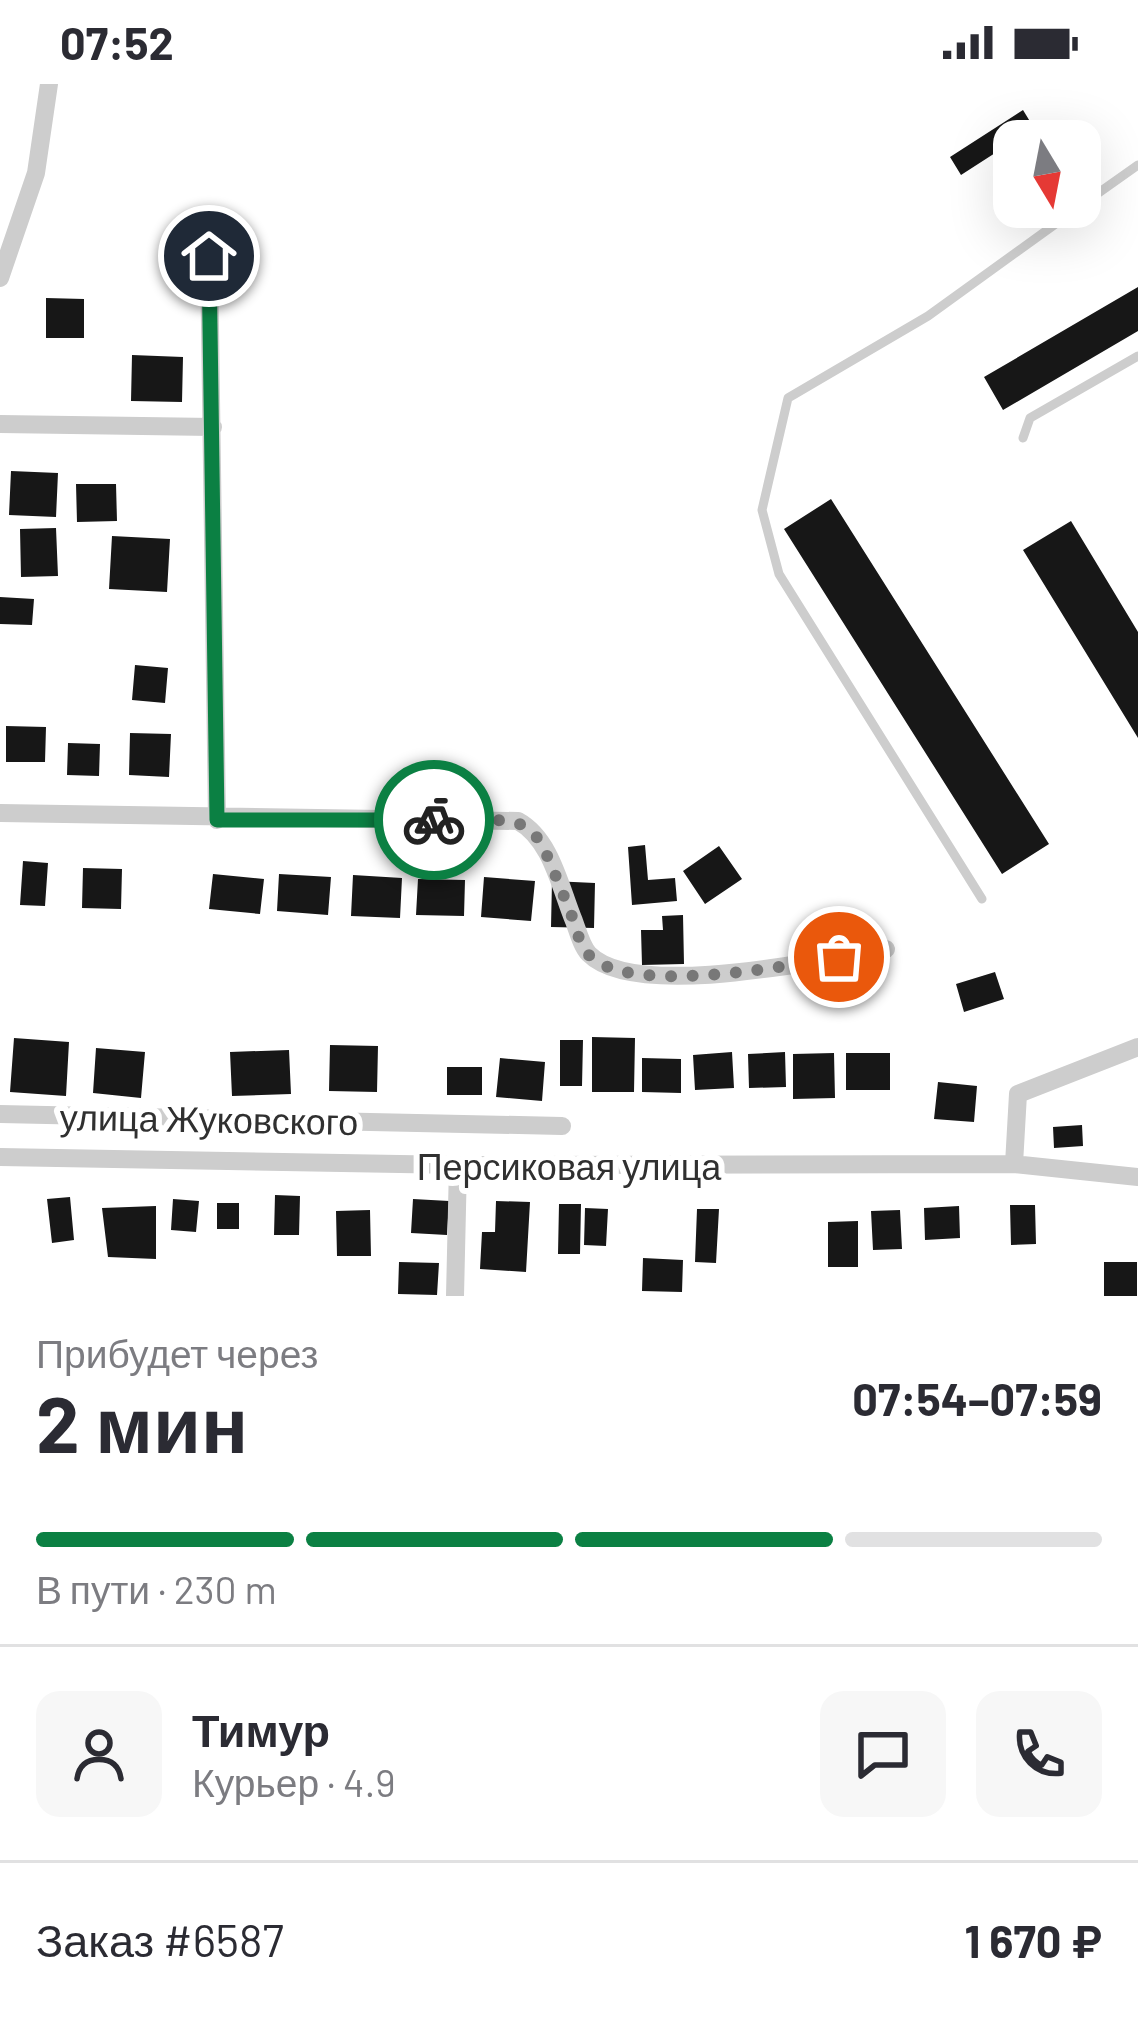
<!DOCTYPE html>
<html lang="ru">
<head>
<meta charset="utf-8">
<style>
	body { margin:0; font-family:Barlow,sans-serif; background:#f7f7f7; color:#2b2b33; height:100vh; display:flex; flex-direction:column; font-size:45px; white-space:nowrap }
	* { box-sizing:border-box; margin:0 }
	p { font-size:39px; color:#7c7c81 }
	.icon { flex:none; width:66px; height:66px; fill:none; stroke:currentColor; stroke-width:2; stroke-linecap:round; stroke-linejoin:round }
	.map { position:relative; height:1212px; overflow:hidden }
	.drawer { display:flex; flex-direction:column; background:#fff; flex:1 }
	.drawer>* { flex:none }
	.needle { width:78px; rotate:170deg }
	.controls { position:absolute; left:993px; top:36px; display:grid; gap:24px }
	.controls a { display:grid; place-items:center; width:108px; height:108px; border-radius:24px; background:#fff; box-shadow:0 12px 48px #0002; font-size:60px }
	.pin { position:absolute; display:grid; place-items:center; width:102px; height:102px; color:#fff; margin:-51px; border:6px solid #fff; border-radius:50%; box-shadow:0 3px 12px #0007 }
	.courier { position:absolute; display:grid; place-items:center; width:120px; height:120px; margin:-60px; border:9px solid #0b8043; border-radius:50%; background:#fff; color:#222; box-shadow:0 3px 15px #0007 }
	.summary em { font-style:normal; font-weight:700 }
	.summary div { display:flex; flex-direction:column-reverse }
	.summary { display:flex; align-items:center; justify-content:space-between; height:204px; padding:0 36px }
	h1 { font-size:78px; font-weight:700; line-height:90px }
	.bar { display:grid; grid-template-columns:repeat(4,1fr); gap:18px 12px; align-content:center; height:144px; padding:0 36px }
	.bar i { height:15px; border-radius:9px; background:#e1e1e2 }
	.bar .current { background:#0b8043 }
	.bar p { grid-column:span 4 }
	.line { display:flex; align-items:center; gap:30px; padding:0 36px; border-top:3px solid #e1e1e2 }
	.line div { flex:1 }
	.round { display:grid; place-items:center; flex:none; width:126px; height:126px; border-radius:24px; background:#f7f7f7 }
	.status { display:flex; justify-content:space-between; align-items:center; height:84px; padding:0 60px; background:#fff; direction:ltr }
	.status svg { height:33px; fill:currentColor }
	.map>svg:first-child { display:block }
	.building { fill:#171717 }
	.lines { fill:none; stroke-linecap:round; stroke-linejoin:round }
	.lane { stroke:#cdcdcd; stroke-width:9 }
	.street { stroke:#cdcdcd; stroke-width:18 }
	.done { stroke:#787878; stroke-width:12; stroke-dasharray:0 21.6 }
	.route { stroke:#0b8043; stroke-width:15 }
	.labels { text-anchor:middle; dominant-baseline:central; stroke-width:12; stroke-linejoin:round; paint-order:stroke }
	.street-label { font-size:36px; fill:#303030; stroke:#fff }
</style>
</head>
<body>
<div class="status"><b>07:52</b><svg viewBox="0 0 49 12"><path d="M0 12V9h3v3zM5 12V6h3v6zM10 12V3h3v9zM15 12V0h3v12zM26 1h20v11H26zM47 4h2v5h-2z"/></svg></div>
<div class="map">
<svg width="1138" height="1212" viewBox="0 0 1138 1212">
	<rect width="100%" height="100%" fill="#fff"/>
	<!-- building -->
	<path class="building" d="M 1023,26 L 1034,44 L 961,91 L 950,73 Z
		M 1138,203 L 1138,247 L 1003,326 L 984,293 Z
		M 46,214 L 84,215 L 84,254 L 46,254 Z
		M 132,271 L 183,273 L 182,318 L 131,317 Z
		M 11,387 L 58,389 L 56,433 L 9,431 Z
		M 76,400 L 116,400 L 117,437 L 77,438 Z
		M 831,415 L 1049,760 L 1002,790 L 784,445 Z
		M 1071,437 L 1138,548 L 1138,654 L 1023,466 Z
		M 56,444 L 58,492 L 21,493 L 20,445 Z
		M 112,452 L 170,455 L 167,508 L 109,505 Z
		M 0,513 L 34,515 L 32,541 L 0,540 Z
		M 135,581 L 168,584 L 165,619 L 132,616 Z
		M 6,642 L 46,643 L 45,678 L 6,678 Z
		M 130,649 L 171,650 L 169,693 L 129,691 Z
		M 68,659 L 100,660 L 99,692 L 67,691 Z
		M 645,761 L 648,796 L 675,794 L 677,817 L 632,821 L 628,763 Z
		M 719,762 L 742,795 L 705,820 L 683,787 Z
		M 23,777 L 48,779 L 45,822 L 20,821 Z
		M 83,784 L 122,785 L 121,825 L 82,824 Z
		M 213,790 L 264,795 L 260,830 L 209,825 Z
		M 279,790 L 331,793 L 328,831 L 277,827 Z
		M 353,791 L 402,794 L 400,834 L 351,832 Z
		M 484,793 L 535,797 L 531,837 L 481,833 Z
		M 418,795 L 465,796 L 464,832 L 416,831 Z
		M 552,797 L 595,799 L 594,844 L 551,843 Z
		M 683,831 L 684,880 L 642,881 L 641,846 L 663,846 L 662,832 Z
		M 995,888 L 1004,915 L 964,928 L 956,900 Z
		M 592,953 L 635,954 L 634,1008 L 592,1008 Z
		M 14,954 L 69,958 L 66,1012 L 10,1008 Z
		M 560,956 L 583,956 L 582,1002 L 560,1002 Z
		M 330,961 L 378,962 L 377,1008 L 329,1007 Z
		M 96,964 L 145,968 L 141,1014 L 93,1009 Z
		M 289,966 L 291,1010 L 232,1012 L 230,968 Z
		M 732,968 L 734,1004 L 695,1006 L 693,971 Z
		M 785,968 L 786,1003 L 749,1004 L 748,970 Z
		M 834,969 L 835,1014 L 793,1015 L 793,970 Z
		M 846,969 L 890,969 L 890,1006 L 846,1006 Z
		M 500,974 L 545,978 L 542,1017 L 496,1013 Z
		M 642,974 L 681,975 L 681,1009 L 642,1008 Z
		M 447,983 L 482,983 L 482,1011 L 447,1011 Z
		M 938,998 L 977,1002 L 974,1038 L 934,1035 Z
		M 1082,1041 L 1083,1062 L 1054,1064 L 1053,1043 Z
		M 275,1111 L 300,1112 L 299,1151 L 274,1151 Z
		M 70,1113 L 74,1156 L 52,1159 L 47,1115 Z
		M 173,1115 L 199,1117 L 196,1148 L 171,1146 Z
		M 413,1115 L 449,1117 L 447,1151 L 411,1149 Z
		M 496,1117 L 530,1118 L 526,1188 L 480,1185 L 482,1148 L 495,1148 Z
		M 217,1119 L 239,1119 L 239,1145 L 217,1145 Z
		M 559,1120 L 581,1120 L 580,1170 L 558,1170 Z
		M 1010,1121 L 1035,1121 L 1036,1160 L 1011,1161 Z
		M 156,1122 L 156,1175 L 108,1173 L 102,1124 Z
		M 959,1122 L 960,1154 L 925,1156 L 924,1124 Z
		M 585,1124 L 608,1125 L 606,1162 L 584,1161 Z
		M 697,1125 L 719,1125 L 716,1179 L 695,1178 Z
		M 370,1126 L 371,1172 L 337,1172 L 336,1127 Z
		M 900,1126 L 902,1165 L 873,1166 L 871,1127 Z
		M 858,1137 L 858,1183 L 828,1183 L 828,1138 Z
		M 643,1174 L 683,1176 L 682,1208 L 642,1207 Z
		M 399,1178 L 439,1179 L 437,1211 L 398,1210 Z
		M 1104,1178 L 1137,1178 L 1137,1212 L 1104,1212 Z"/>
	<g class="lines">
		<!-- lane -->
		<path class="lane" d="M 1080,122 L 1138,81
			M 1023,354 L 1030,334 L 1138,272
			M 982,815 L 779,490 L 762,426 L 788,314 L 928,232 L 1079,123"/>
		<!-- street -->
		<path class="street" d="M 209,172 L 217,736
			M 0,194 L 36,89 L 49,0
			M 0,340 L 213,343
			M 0,729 L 518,737 C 551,755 560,803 574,837 C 578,848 582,863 589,870 C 635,917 825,875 886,865
			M 0,1030 L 562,1042
			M 0,1073 L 458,1081 L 1014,1080 L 1138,1093
			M 1014,1080 L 1018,1010 L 1138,963
			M 455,1212 L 458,1081"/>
	</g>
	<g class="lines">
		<!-- done -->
		<path class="done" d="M 434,736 C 544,736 528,727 570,827 C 575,840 579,860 588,870 C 626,913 787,882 839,873"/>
		<!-- route -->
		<path class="route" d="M 209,172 L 217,736 L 434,736"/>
	</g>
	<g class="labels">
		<!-- street labels -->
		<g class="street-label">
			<text transform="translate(209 1034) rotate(1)">улица Жуковского</text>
			<text x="569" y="1081">Персиковая улица</text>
		</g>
	</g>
</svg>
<div class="controls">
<a><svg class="needle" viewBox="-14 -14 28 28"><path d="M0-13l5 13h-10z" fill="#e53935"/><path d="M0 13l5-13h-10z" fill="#7c7c81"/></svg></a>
</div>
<div class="pin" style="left:839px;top:873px;background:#ea580c"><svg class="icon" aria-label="bag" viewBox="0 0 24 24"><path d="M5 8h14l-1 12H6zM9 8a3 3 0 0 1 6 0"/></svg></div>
<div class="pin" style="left:209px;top:172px;background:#1f2937"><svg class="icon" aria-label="home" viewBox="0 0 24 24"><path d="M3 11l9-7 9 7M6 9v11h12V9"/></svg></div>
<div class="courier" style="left:434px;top:736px"><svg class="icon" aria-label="bike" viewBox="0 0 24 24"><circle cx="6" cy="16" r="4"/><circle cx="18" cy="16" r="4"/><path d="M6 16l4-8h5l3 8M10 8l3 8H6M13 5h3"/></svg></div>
</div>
<section class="drawer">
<div class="summary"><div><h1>2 мин</h1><p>Прибудет через</p></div><em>07:54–07:59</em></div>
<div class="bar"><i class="current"></i><i class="current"></i><i class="current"></i><i></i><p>В пути · 230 m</p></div>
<div class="line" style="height:216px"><a class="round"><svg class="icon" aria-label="person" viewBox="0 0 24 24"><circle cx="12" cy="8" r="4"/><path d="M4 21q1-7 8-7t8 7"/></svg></a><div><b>Тимур</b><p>Курьер · 4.9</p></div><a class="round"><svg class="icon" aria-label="chat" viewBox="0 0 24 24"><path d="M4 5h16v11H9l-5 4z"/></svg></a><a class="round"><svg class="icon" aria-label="phone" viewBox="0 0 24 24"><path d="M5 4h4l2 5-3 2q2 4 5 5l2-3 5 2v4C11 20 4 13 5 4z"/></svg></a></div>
<div class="line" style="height:156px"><div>Заказ #6587</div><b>1 670 ₽</b></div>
</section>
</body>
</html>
